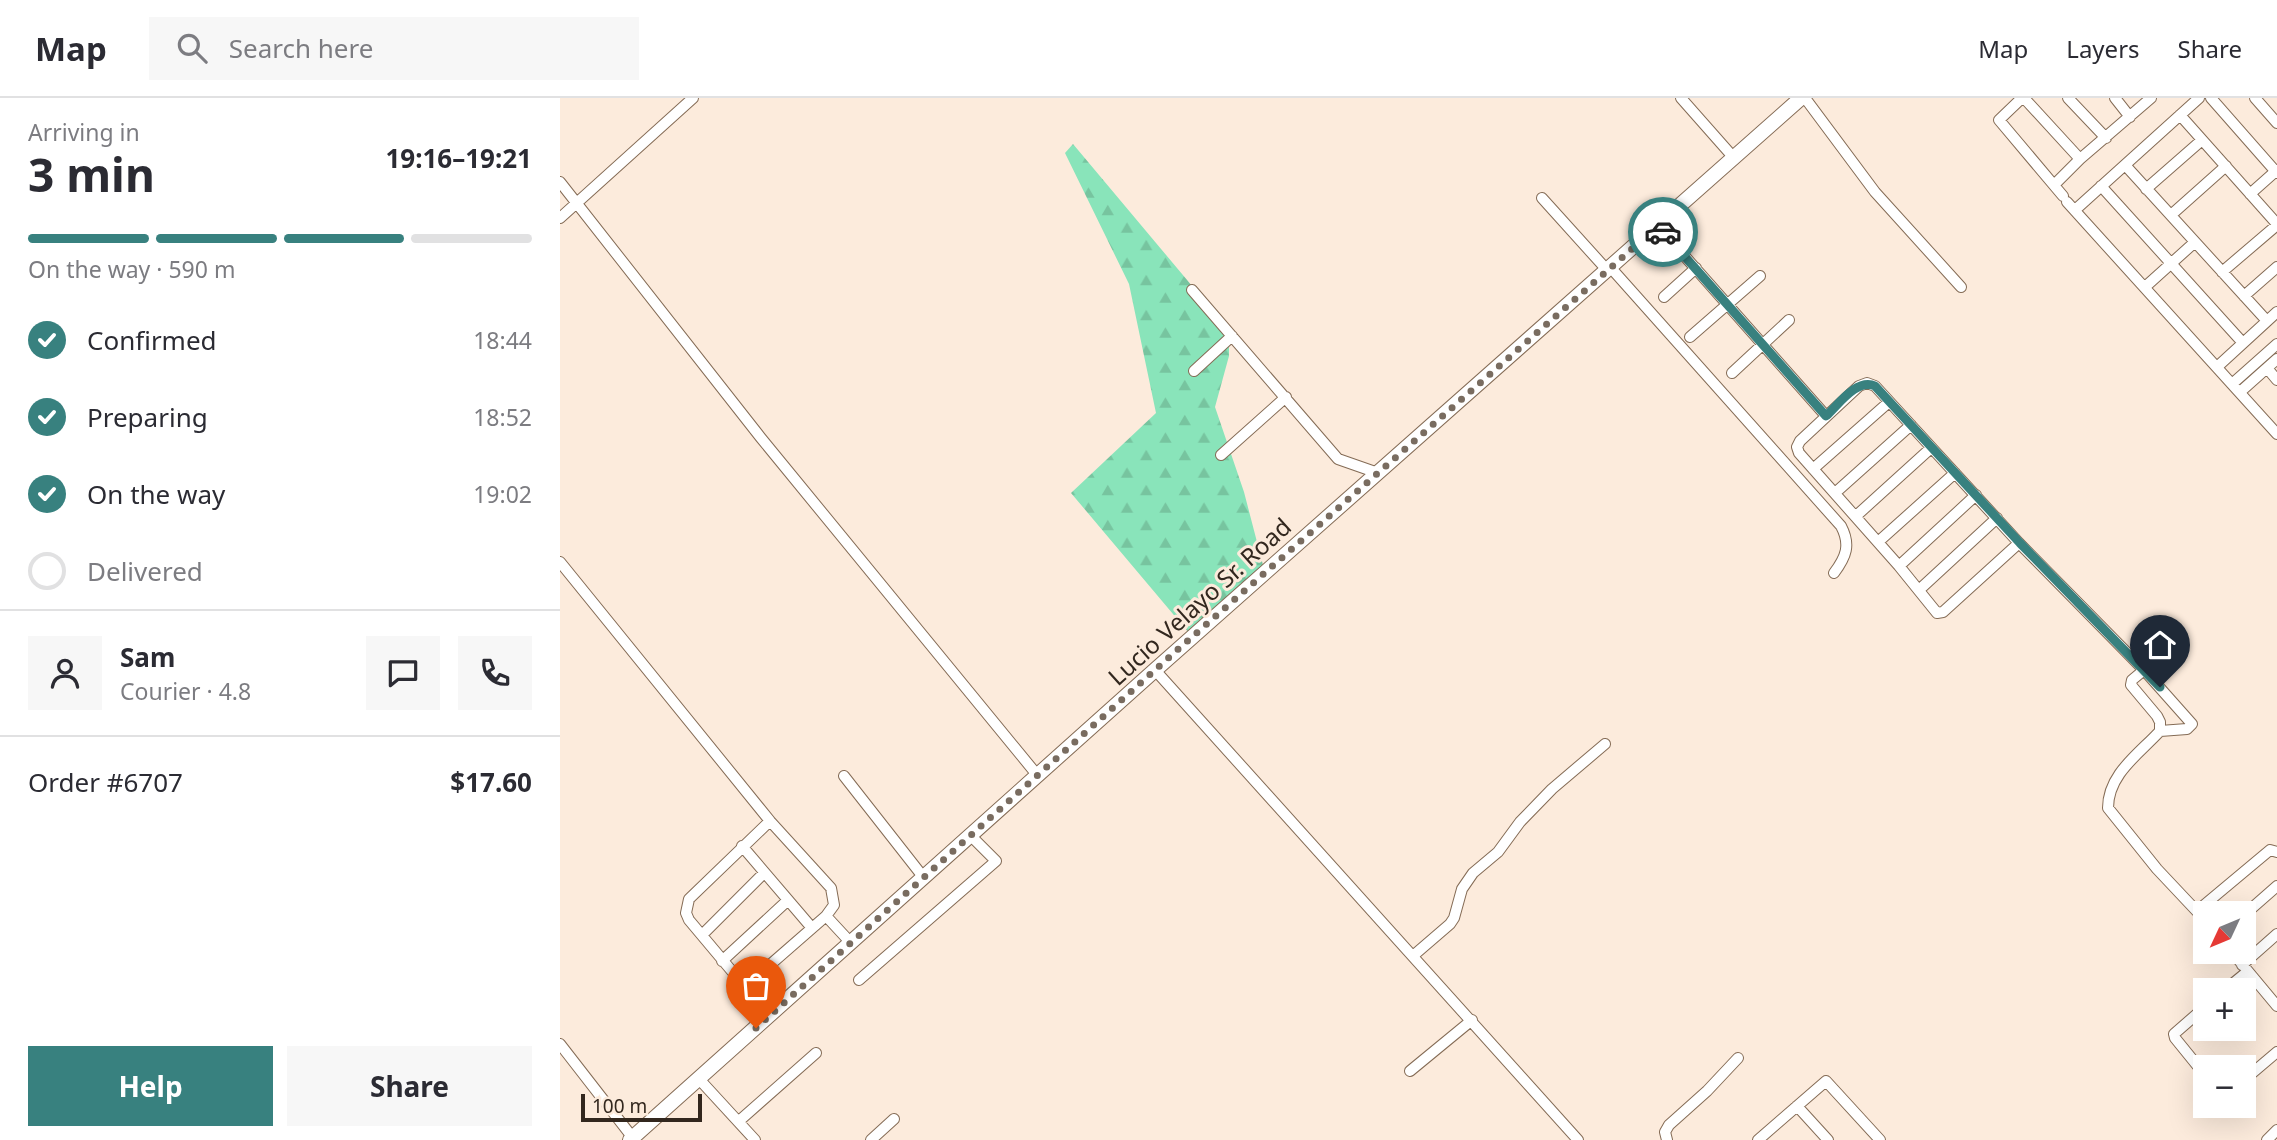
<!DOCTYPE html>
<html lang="en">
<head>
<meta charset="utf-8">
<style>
	body { margin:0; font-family:"Noto Sans",sans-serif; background:#f7f7f7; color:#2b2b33; height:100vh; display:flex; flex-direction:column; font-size:26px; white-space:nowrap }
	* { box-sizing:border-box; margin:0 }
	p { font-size:23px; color:#7c7c81 }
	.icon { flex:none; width:38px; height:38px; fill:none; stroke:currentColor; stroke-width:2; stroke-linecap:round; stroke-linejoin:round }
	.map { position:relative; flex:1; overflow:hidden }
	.sheet { display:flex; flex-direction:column; background:#fff; width:560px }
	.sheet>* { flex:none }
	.needle { width:46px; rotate:226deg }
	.controls { position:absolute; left:1633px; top:803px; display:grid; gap:14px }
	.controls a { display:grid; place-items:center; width:63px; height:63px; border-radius:0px; background:#fff; box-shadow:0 7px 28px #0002; font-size:35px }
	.scale { position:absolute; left:21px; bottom:18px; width:121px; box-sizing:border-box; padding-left:7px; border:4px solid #32271e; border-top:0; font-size:19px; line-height:24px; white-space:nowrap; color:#32271e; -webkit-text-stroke:5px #fcebdc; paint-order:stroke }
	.pin { position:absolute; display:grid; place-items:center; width:60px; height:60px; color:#fff; margin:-72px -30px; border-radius:50% 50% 50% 0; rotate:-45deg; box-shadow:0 0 7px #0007 }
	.pin .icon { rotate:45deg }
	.courier { position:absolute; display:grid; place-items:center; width:70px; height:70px; margin:-35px; border:5px solid #38817f; border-radius:50%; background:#fff; color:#222; box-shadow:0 2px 9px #0007 }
	.summary em { font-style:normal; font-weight:700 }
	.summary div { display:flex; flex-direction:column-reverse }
	.summary { display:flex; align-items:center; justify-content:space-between; height:119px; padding:0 28px }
	h1 { font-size:46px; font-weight:700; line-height:52px }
	.bar { display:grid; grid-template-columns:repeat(4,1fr); gap:10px 7px; align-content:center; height:84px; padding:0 28px }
	.bar i { height:9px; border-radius:5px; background:#e1e1e2 }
	.bar .active { background:#38817f }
	.bar p { grid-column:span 4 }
	.line { display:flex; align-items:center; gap:18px; padding:0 28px; border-top:2px solid #e1e1e2 }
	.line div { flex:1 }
	.round { display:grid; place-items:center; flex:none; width:74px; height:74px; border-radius:0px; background:#f7f7f7 }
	ol { padding:0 28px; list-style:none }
	li { display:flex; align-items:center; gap:21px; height:77px }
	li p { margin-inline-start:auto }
	li .icon { padding:7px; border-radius:50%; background:#38817f; color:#fff; stroke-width:4 }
	li:last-child { color:#7c7c81 }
	li i { width:38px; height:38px; border:4px solid #e1e1e2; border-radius:50% }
	.button { display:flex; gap:14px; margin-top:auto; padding:14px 28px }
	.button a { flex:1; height:80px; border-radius:0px; background:#38817f; color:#fff; font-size:28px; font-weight:700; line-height:80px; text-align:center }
	.button a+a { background:#f7f7f7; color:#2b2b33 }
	header { display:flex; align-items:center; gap:42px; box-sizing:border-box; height:98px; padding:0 35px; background:#fff; border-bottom:2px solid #e1e1e2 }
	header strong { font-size:33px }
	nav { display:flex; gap:38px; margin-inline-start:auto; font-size:24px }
	.search { width:490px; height:63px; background:#f7f7f7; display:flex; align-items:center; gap:18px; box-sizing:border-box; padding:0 24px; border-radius:0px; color:#7c7c81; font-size:26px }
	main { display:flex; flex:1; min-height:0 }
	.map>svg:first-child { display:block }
	.forest { fill:url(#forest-firs) }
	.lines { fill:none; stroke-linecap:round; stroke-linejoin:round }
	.minor-casing { stroke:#846b55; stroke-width:12 }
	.major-casing { stroke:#846b55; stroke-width:16 }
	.minor { stroke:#fff; stroke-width:10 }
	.major { stroke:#fff; stroke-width:14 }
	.done { stroke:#796c60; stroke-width:7; stroke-dasharray:0 12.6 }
	.route { stroke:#38817f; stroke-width:9 }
	.labels { text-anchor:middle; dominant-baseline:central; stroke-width:6; stroke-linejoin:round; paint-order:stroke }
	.street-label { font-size:24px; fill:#32271e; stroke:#fcebdc }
</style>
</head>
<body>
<header>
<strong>Map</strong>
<div class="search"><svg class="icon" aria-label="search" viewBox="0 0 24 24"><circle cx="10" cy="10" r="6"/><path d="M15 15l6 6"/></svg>Search here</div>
<nav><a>Map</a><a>Layers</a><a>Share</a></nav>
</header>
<main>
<section class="sheet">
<div class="summary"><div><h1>3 min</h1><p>Arriving in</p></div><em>19:16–19:21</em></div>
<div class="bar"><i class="active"></i><i class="active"></i><i class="active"></i><i></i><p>On the way · 590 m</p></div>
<ol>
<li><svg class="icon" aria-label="check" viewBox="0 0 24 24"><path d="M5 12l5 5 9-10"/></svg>Confirmed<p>18:44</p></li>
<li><svg class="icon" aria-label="check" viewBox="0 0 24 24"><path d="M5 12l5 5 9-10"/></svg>Preparing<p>18:52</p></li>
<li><svg class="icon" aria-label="check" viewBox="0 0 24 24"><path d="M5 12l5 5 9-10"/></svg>On the way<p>19:02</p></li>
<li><i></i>Delivered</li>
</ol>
<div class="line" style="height:126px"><a class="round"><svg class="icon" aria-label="person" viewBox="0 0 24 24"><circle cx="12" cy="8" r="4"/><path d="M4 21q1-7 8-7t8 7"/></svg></a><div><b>Sam</b><p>Courier · 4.8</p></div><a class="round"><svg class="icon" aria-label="chat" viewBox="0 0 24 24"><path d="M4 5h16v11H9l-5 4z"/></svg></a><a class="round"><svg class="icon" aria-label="phone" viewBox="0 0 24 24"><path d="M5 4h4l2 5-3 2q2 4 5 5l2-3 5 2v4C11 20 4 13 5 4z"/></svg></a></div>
<div class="line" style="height:91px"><div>Order #6707</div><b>$17.60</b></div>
<div class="button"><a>Help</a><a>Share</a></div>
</section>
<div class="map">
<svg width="1717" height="1042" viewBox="0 0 1717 1042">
	<defs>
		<pattern id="forest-firs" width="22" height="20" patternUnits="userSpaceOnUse" patternTransform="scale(1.75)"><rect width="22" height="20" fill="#89e4ba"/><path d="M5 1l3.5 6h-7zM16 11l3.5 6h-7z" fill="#77c49f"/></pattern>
	</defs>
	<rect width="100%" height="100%" fill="#fcebdc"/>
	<!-- forest -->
	<path class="forest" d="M 513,46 L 669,232 L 669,258 L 655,309 L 684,394 L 703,467 L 629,535 L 511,395 L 596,315 L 569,186 L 505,55 Z"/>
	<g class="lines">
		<defs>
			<path id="minor" d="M 1121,0 L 1174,60
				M 1245,0 L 1315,94 L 1401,189
				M 1462,0 L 1439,22 L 1503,98
				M 1464,0 L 1520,61 L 1591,0
				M 1508,0 L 1546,40
				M 1555,0 L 1570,19
				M 1651,0 L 1717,75
				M 1695,0 L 1717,25
				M 1620,17 L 1717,126
				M 1565,67 L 1707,223
				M 0,84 L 201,340 L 478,678
				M 1494,87 L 1520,61
				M 1541,88 L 1683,245
				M 1586,91 L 1642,42
				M 1690,96 L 1717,72
				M 982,100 L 1047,172
				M 1507,104 L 1717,336
				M 1515,112 L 1639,0
				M 1611,117 L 1666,68
				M 0,120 L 133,0
				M 1098,128 L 1266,318
				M 1051,170 L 1281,428 C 1291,447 1286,459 1274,475
				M 1662,174 L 1717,127
				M 1585,189 L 1635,144
				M 632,192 L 778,361 L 818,375
				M 1684,198 L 1717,169
				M 1104,199 L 1136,170
				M 1130,239 L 1200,178
				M 1657,269 L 1717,214
				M 1707,270 L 1717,282
				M 634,273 L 672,238
				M 1172,275 L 1229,222
				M 1672,286 L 1717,246
				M 1680,294 L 1717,261
				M 661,357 L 726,299
				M 1253,371 L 1329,304
				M 1275,395 L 1351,327
				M 1296,418 L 1371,350
				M 1318,444 L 1395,375
				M 1459,445 L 1383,514 L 1377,515 L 1339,468 L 1239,355 L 1237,349 L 1240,343 L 1299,288 L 1307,285 L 1315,288 L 1459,445 L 1584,572 L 1632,626 L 1627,631 L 1600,633
				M 0,464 L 210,723 L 271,790 L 274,807 L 266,818 L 291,845
				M 1339,468 L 1416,397
				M 1359,492 L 1437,420
				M 595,572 L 1018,1042
				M 1584,572 L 1572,582 L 1571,587 L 1597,618 L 1600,624 L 1600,633 C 1579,656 1548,676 1548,710 L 1597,771 L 1645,822
				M 284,678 L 364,780
				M 210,723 L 129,801 L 126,815 L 129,822 L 181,884 L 188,886 L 266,818
				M 182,748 L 252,830
				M 1637,813 L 1710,752 L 1717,754
				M 1684,817 L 1717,788
				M 142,837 L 204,775
				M 1672,854 L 1717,908
				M 854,857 L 890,826 L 894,820 L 902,791 L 913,775 L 938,754 L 960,724 L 992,691 L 1045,646
				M 162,863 L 227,803
				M 1682,867 L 1717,836
				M 299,882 L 436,763 L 411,738
				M 1665,892 L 1687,874
				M 1645,909 L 1614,936 L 1615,940 L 1645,977
				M 0,946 L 73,1040
				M 850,973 L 912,922
				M 139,981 L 195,1042
				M 1684,982 L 1717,954
				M 1237,1008 L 1268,1042
				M 179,1023 L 256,955
				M 311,1042 L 334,1021
				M 1107,1042 L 1105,1034 L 1109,1027 L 1147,993 L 1178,960
				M 1198,1042 L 1266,983 L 1320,1042
				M 1707,1042 L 1717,1032"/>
			<path id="major" d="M 70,1042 L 595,572 L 1241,0"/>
		</defs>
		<!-- minor casing -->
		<use href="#minor" class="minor-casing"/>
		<!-- major casing -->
		<use href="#major" class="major-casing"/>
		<!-- minor -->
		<use href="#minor" class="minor"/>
		<!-- major -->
		<use href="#major" class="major"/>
	</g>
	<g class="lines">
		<!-- done -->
		<path class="done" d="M 196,930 L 615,554 L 1098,128 L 1103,134"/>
		<!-- route -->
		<path class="route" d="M 1103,134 L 1266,318 C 1279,306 1297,280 1315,288 L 1460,445 L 1600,589"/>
	</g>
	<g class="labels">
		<!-- street labels -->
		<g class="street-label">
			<text transform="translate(639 503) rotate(-42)">Lucio Velayo Sr. Road</text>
		</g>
	</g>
</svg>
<div class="controls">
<a><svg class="needle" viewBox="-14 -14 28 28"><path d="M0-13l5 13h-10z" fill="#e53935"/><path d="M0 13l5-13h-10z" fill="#7c7c81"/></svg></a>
<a>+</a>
<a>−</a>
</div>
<div class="scale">100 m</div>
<div class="pin" style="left:196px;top:930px;background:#ea580c"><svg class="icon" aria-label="bag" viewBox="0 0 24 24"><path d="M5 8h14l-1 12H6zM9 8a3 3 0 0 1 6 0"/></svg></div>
<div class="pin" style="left:1600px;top:589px;background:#1f2937"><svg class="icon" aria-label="home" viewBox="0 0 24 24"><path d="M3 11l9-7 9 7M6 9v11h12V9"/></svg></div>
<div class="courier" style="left:1103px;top:134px"><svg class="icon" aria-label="car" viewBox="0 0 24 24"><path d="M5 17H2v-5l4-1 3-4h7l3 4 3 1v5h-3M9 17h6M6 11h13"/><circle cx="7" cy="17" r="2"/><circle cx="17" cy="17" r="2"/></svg></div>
</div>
</main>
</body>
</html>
